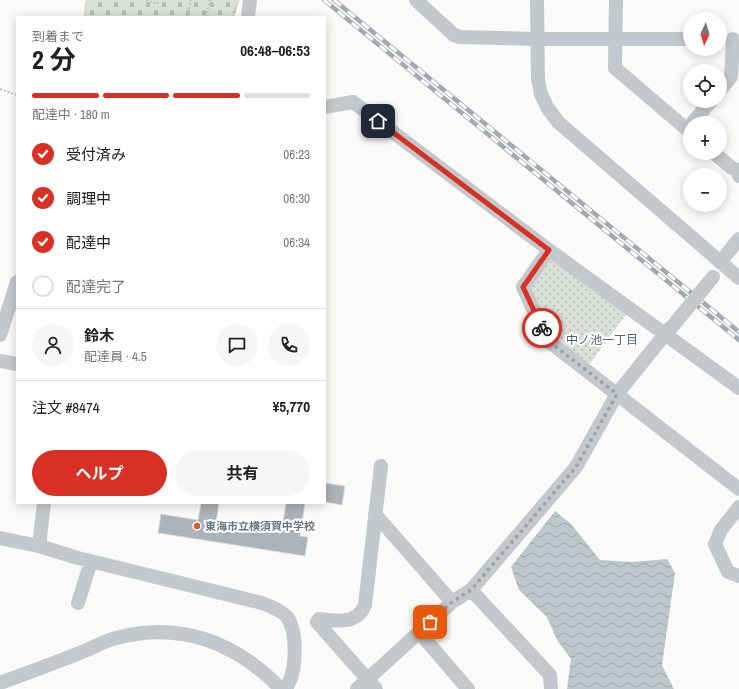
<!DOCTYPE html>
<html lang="ja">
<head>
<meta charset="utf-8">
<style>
	body { margin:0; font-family:"Archivo Narrow","Noto Sans JP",sans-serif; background:#f6f6f6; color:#222; height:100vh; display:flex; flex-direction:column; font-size:15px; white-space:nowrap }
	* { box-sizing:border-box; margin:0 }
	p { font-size:13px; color:#767676 }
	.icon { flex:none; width:22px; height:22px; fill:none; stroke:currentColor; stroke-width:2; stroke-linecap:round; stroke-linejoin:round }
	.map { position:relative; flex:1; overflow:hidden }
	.panel { position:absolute; left:16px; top:16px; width:310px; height:488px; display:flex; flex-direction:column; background:#fff; border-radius:0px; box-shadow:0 2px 10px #0003 }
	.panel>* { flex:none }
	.needle { width:26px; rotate:184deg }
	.fabs { position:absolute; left:683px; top:12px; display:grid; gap:8px }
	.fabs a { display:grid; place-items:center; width:44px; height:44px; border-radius:50%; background:#fff; box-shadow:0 2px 10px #0003; font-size:20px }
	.pin { position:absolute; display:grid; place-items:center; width:34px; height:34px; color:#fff; margin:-17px; border-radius:8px; box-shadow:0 2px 6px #0006 }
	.courier { position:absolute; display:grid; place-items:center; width:40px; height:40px; margin:-20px; border:3px solid #d93025; border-radius:50%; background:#fff; color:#222; box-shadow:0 1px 5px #0007 }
	.overview em { font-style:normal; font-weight:700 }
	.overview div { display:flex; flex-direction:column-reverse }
	.overview { display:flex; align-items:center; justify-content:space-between; height:68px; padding:0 16px }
	h1 { font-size:26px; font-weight:700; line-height:30px }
	.bar { display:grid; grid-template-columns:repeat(4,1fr); gap:6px 4px; align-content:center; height:48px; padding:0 16px }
	.bar i { height:5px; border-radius:3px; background:#e0e0e0 }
	.bar .current { background:#d93025 }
	.bar p { grid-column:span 4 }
	.line { display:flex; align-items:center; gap:10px; padding:0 16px; border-top:1px solid #e0e0e0 }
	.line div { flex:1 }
	.round { display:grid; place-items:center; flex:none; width:42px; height:42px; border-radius:21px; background:#f6f6f6 }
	ol { padding:0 16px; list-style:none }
	li { display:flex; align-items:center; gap:12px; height:44px }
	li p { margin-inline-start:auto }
	li .icon { padding:4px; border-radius:50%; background:#d93025; color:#fff; stroke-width:4 }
	li:last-child { color:#767676 }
	li i { width:22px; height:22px; border:2px solid #e0e0e0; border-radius:50% }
	.primary-button { display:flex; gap:8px; margin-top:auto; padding:8px 16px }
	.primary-button a { flex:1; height:46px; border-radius:24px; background:#d93025; color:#fff; font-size:16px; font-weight:700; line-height:46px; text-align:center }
	.primary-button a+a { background:#f6f6f6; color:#222 }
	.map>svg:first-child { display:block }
	.cemetery { fill:url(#cemetery-stones) }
	.park { fill:url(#park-dots) }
	.water { fill:url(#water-waves) }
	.building { fill:#aab3b9; stroke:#dcdcda }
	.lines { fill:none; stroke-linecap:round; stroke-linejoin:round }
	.path { stroke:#bbbfc2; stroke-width:2; stroke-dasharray:2 2; stroke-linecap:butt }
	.minor { stroke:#c3c8cc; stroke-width:14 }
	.rail-casing { stroke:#a2aab0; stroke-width:4.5 }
	.rail { stroke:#fff; stroke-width:3; stroke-dasharray:9; stroke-linecap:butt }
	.minor-bridge { stroke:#c3c8cc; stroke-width:14 }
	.done { stroke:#99a4ac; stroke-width:4; stroke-dasharray:0 7.2 }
	.route { stroke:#d93025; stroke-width:5 }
	.poi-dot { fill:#e4572e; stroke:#fff; stroke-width:1.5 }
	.labels { text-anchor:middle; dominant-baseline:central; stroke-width:4; stroke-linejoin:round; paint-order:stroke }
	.poi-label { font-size:11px; font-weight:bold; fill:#657683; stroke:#fff; text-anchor:start }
	.neighbourhood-label { font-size:12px; fill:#57646e; stroke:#fff }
</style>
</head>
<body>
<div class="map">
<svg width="739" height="689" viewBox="0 0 739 689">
	<defs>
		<pattern id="cemetery-stones" width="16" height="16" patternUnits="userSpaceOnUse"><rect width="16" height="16" fill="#dadfd7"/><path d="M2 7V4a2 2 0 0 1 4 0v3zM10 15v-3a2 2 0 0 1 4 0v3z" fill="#b4b9b4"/></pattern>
		<pattern id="park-dots" width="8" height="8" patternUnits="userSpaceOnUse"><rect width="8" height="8" fill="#dadfd7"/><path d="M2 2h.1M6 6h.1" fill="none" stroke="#b4b9b4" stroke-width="1.8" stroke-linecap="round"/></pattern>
		<pattern id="water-waves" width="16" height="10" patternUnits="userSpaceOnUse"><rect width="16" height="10" fill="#bbc7cb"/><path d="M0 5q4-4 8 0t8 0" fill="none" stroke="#9ca6aa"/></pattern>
	</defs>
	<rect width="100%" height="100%" fill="#fafaf8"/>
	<!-- cemetery -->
	<path class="cemetery" d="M 86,0 L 240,0 L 234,17 L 83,17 Z"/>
	<!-- park -->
	<path class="park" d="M 549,250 L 630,309 L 586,369 L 547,340 L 523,287 Z"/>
	<!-- water -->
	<path class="water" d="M 555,511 L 571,524 L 600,560 L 633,562 L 667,559 L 675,573 L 662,665 L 674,689 L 567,689 L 571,659 L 557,640 L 547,617 L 519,590 L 511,567 Z"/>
	<!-- building -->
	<path class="building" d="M 325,483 L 345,486 L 342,505 L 325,502 Z
		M 201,503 L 219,503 L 216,523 L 281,533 L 286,503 L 305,503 L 300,536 L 308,537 L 305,556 L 158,533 L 161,514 L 198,520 Z"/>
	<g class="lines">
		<!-- path -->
		<path class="path" d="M 146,0 L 157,4 L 158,0
			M 187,17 L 191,0
			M 206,17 L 210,0
			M 232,17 L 236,5
			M 0,89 L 17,95"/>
		<!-- minor -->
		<path class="minor" d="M 416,0 L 454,35 L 460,37 L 537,39 L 690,39
			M 537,0 L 538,79 L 541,94 L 547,107 L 558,122 L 739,278
			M 616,0 L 615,68 L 690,132
			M 248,17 L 250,0
			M 720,90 L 731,77 L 733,39
			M 325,107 L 353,102 L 549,250 L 739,388
			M 692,123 L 711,101
			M 714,153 L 732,168 L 737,170 L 739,176
			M 549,250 L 523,287 L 547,340 L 739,489
			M 720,262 L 739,239
			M 0,335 L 17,282
			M 0,361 L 17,364
			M 739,507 L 721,530 L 715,544 L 728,572 L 739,576
			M 375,514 L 452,602
			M 0,538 L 39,546 L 78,558 L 262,603 C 270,606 281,610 287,617 C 298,632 297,676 285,689
			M 39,546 L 44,503
			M 471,590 L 550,675 L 551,689
			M 78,603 L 91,561
			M 419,632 L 468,689
			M 0,683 C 27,673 55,663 82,652 C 93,648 104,641 116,638 C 180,621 236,642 281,689
			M 357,689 L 452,602 L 471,590 L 576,467 L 617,394 L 670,328
			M 376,689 L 317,622 L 319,619 C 337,621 357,625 365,605 L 381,466"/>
		<defs>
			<path id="rail" d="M 324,0 L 739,340
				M 334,0 L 739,332"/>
		</defs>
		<!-- rail casing -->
		<use href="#rail" class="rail-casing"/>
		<!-- rail -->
		<use href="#rail" class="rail"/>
		<!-- minor-bridge -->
		<path class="minor-bridge" d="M 671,328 L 713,277"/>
	</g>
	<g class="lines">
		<!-- done -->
		<path class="done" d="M 430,622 L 452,602 L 471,590 L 576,467 L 617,394 L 547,340 L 542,328"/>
		<!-- route -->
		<path class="route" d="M 378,121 L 549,250 L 523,287 L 542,328"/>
	</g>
	<!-- markers -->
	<circle class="poi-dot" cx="197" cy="526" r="4"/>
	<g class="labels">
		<!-- poi labels -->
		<g class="poi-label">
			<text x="205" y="526">東海市立横須賀中学校</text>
		</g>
		<!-- neighbourhood labels -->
		<g class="neighbourhood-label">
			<text x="602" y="340">中ノ池一丁目</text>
		</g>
	</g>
</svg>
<div class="fabs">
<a><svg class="needle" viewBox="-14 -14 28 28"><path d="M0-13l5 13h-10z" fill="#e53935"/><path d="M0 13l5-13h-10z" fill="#767676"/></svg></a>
<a><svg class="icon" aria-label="locate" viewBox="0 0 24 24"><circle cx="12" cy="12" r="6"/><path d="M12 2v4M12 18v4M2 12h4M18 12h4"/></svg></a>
<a>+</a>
<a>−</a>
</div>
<div class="pin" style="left:430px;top:622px;background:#ea580c"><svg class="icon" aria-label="bag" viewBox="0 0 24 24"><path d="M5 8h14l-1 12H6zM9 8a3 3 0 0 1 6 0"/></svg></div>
<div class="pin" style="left:378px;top:121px;background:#1f2937"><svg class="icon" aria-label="home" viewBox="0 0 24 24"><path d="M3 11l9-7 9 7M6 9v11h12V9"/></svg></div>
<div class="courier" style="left:542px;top:328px"><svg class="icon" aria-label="bike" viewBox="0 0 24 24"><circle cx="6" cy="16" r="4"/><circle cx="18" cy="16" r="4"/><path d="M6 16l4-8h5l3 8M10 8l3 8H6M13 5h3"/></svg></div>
<section class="panel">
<div class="overview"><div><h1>2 分</h1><p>到着まで</p></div><em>06:48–06:53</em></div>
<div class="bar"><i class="current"></i><i class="current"></i><i class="current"></i><i></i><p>配達中 · 180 m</p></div>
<ol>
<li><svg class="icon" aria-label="check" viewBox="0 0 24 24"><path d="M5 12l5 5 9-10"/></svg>受付済み<p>06:23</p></li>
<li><svg class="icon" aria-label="check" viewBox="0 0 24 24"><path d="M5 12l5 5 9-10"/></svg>調理中<p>06:30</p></li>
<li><svg class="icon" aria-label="check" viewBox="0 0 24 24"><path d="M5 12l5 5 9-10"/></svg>配達中<p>06:34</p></li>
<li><i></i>配達完了</li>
</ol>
<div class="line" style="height:72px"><a class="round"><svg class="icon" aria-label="person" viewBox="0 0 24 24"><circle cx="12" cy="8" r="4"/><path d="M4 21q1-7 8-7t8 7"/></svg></a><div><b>鈴木</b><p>配達員 · 4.5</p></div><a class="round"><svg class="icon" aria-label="chat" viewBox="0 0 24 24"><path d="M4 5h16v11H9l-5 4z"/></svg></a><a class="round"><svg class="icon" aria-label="phone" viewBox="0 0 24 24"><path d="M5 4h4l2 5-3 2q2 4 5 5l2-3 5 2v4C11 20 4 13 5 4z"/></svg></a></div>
<div class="line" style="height:52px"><div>注文 #8474</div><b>¥5,770</b></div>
<div class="primary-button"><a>ヘルプ</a><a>共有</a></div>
</section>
</div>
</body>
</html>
